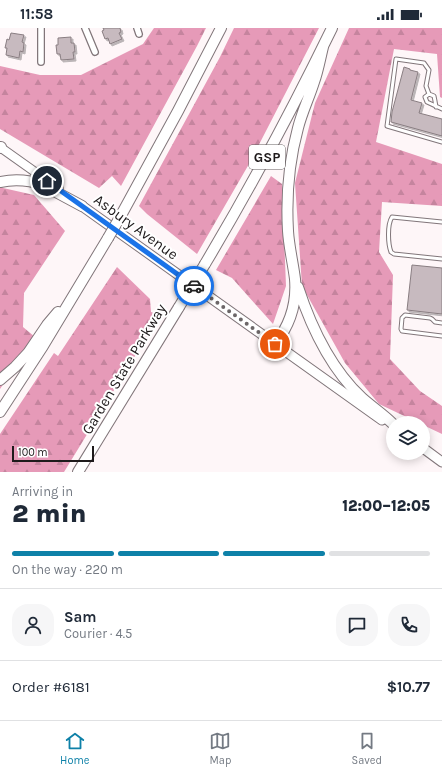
<!DOCTYPE html>
<html lang="en">
<head>
<meta charset="utf-8">
<style>
	body { margin:0; font-family:Karla,sans-serif; background:#f6f6f7; color:#1f2937; height:100vh; display:flex; flex-direction:column; font-size:15px; white-space:nowrap }
	* { box-sizing:border-box; margin:0 }
	p { font-size:13px; color:#747a83 }
	.icon { flex:none; width:22px; height:22px; fill:none; stroke:currentColor; stroke-width:2; stroke-linecap:round; stroke-linejoin:round }
	.map { position:relative; height:444px; overflow:hidden }
	.sheet { display:flex; flex-direction:column; background:#fff; flex:1 }
	.sheet>* { flex:none }
	.tools { position:absolute; left:386px; top:388px; display:grid; gap:8px }
	.tools a { display:grid; place-items:center; width:44px; height:44px; border-radius:50%; background:#fff; box-shadow:0 2px 10px #0003; font-size:20px }
	.scale { position:absolute; left:12px; bottom:10px; width:82px; box-sizing:border-box; padding-left:4px; border:2px solid #1e1a1b; border-top:0; font-size:11px; line-height:14px; white-space:nowrap; color:#1e1a1b; -webkit-text-stroke:3px #fff; paint-order:stroke }
	.pin { position:absolute; display:grid; place-items:center; width:34px; height:34px; color:#fff; margin:-17px; border:2px solid #fff; border-radius:50%; box-shadow:0 1px 4px #0007 }
	.courier { position:absolute; display:grid; place-items:center; width:40px; height:40px; margin:-20px; border:3px solid #1a73e8; border-radius:50%; background:#fff; color:#222; box-shadow:0 1px 5px #0007 }
	.head em { font-style:normal; font-weight:800 }
	.head div { display:flex; flex-direction:column-reverse }
	.head { display:flex; align-items:center; justify-content:space-between; height:68px; padding:0 12px }
	h1 { font-size:26px; font-weight:800; line-height:30px }
	.bar { display:grid; grid-template-columns:repeat(4,1fr); gap:6px 4px; align-content:center; height:48px; padding:0 12px }
	.bar i { height:5px; border-radius:3px; background:#e0e1e3 }
	.bar .current { background:#0e81a8 }
	.bar p { grid-column:span 4 }
	.line { display:flex; align-items:center; gap:10px; padding:0 12px; border-top:1px solid #e0e1e3 }
	.line div { flex:1 }
	.round { display:grid; place-items:center; flex:none; width:42px; height:42px; border-radius:16px; background:#f6f6f7 }
	.status { display:flex; justify-content:space-between; align-items:center; height:28px; padding:0 20px; background:#fff; direction:ltr }
	.status svg { height:11px; fill:currentColor }
	.dock { display:flex; justify-content:space-around; align-items:center; height:56px; border-top:1px solid #e0e1e3; background:#fff; font-size:11px; color:#747a83 }
	.dock a { display:grid; justify-items:center; gap:2px }
	.dock .current { color:#0e81a8 }
	.map>svg:first-child { display:block }
	.forest { fill:url(#forest-firs) }
	.building { fill:#c7babf; stroke:#897e82; filter:url(#shadow) }
	.lines { fill:none; stroke-linecap:round; stroke-linejoin:round }
	.lane-casing { stroke:#81767a; stroke-width:5 }
	.street-casing { stroke:#81767a; stroke-width:8 }
	.secondary-casing { stroke:#81767a; stroke-width:10 }
	.primary-casing { stroke:#81767a; stroke-width:11 }
	.highway-casing { stroke:#81767a; stroke-width:12 }
	.lane { stroke:#fff; stroke-width:3 }
	.street { stroke:#fff; stroke-width:5.5 }
	.secondary { stroke:#fff; stroke-width:8 }
	.primary { stroke:#fff; stroke-width:9 }
	.highway { stroke:#fff; stroke-width:10 }
	.highway-bridge-casing { stroke:#81767a; stroke-width:12; stroke-linecap:butt }
	.highway-bridge { stroke:#fff; stroke-width:10 }
	.done { stroke:#6c6768; stroke-width:4; stroke-dasharray:0 7.2 }
	.route { stroke:#1a73e8; stroke-width:5 }
	.labels { text-anchor:middle; dominant-baseline:central; stroke-width:4; stroke-linejoin:round; paint-order:stroke }
	.shield { fill:#fff; stroke:#625f5f; stroke-width:1 }
	.shield-label { font-size:14px; font-weight:bold; fill:#1e1a1b }
	.street-label { font-size:15px; fill:#1e1a1b; stroke:#fff }
</style>
</head>
<body>
<div class="status"><b>11:58</b><svg viewBox="0 0 49 12"><path d="M0 12V9h3v3zM5 12V6h3v6zM10 12V3h3v9zM15 12V0h3v12zM26 1h20v11H26zM47 4h2v5h-2z"/></svg></div>
<div class="map">
<svg width="442" height="444" viewBox="0 0 442 444">
	<defs>
		<pattern id="forest-firs" width="22" height="20" patternUnits="userSpaceOnUse"><rect width="22" height="20" fill="#e69ab8"/><path d="M5 1l3.5 6h-7zM16 11l3.5 6h-7z" fill="#c5849e"/></pattern>
		<filter id="shadow"><feDropShadow dx="2" dy="2" stdDeviation="0" flood-color="#0004"/></filter>
	</defs>
	<rect width="100%" height="100%" fill="#fef6f8"/>
	<!-- forest -->
	<path class="forest" d="M 154,0 L 206,0 L 197,18 L 121,158 L 112,148 L 99,160 L 0,101 L 0,38 L 40,47 L 81,47 L 143,16 Z
		M 234,0 L 319,0 L 249,136 L 197,226 L 147,186 L 139,178 L 220,29 Z
		M 349,0 L 442,0 L 442,70 L 440,69 L 437,26 L 394,21 L 376,114 L 442,136 L 442,178 L 382,174 L 379,224 L 393,247 L 390,331 L 420,363 L 442,378 L 442,406 L 423,397 L 423,395 L 419,395 L 379,376 L 345,335 L 302,258 L 295,155 L 315,75 Z
		M 271,148 L 282,156 L 286,258 L 273,296 L 232,250 L 216,242 Z
		M 0,157 L 3,160 L 34,167 L 65,203 L 24,265 L 23,299 L 35,309 L 0,361 Z
		M 117,239 L 150,271 L 151,284 L 160,287 L 64,444 L 0,444 L 0,406 L 54,325 L 58,328 Z"/>
	<!-- building -->
	<path class="building" d="M 103,0 L 120,0 L 121,4 L 119,5 L 122,11 L 110,16 L 108,10 L 105,11 L 102,3 L 104,2 Z
		M 11,5 L 24,7 L 22,14 L 24,15 L 23,24 L 20,23 L 19,30 L 6,27 L 7,20 L 5,20 L 7,11 L 9,12 Z
		M 71,9 L 71,15 L 74,15 L 75,24 L 73,24 L 74,31 L 61,32 L 60,26 L 57,26 L 56,17 L 58,17 L 58,10 Z
		M 404,39 L 410,41 L 410,42 L 418,44 L 411,72 L 422,75 L 419,85 L 442,91 L 442,108 L 391,94 L 392,84 Z
		M 412,237 L 442,240 L 442,286 L 407,282 Z"/>
	<g class="lines">
		<defs>
			<path id="lane" d="M 429,66 L 426,58 L 429,42 L 424,35 L 396,31 L 387,98 L 442,114
				M 436,79 L 435,73 L 434,68 L 429,66 L 425,69 L 427,74 L 442,81
				M 442,194 L 392,189 C 387,197 388,216 391,224 L 394,226 L 442,231
				M 442,295 L 435,294 L 432,291 L 430,290 L 405,287 L 402,290 L 401,301 L 402,303 L 442,308"/>
			<path id="street" d="M 41,0 L 41,34
				M 85,0 L 95,24
				M 137,0 L 139,6"/>
			<path id="secondary" d="M 0,119 L 59,161"/>
			<path id="primary" d="M 82,178 L 382,392
				M 423,420 L 442,434"/>
			<path id="highway" d="M 0,120 L 1,119
				M 0,154 C 15,151 29,152 43,157 L 82,178
				M 119,191 L 178,83 L 221,0
				M 205,236 C 251,159 293,80 332,0
				M 298,259 C 311,299 330,340 362,370 C 372,379 383,386 393,396
				M 275,316 C 290,297 297,275 295,251 C 293,235 289,219 288,203 C 286,168 289,133 298,100 C 302,84 309,70 314,54 C 318,43 320,31 323,19
				M 0,352 L 15,339 L 28,325 L 47,297 L 58,284
				M 0,384 L 43,318 L 108,210
				M 78,444 L 179,279"/>
		</defs>
		<!-- lane casing -->
		<use href="#lane" class="lane-casing"/>
		<!-- street casing -->
		<use href="#street" class="street-casing"/>
		<!-- secondary casing -->
		<use href="#secondary" class="secondary-casing"/>
		<!-- primary casing -->
		<use href="#primary" class="primary-casing"/>
		<!-- highway casing -->
		<use href="#highway" class="highway-casing"/>
		<!-- lane -->
		<use href="#lane" class="lane"/>
		<!-- street -->
		<use href="#street" class="street"/>
		<!-- secondary -->
		<use href="#secondary" class="secondary"/>
		<!-- primary -->
		<use href="#primary" class="primary"/>
		<!-- highway -->
		<use href="#highway" class="highway"/>
		<defs>
			<path id="highway-bridge" d="M 108,210 L 119,191
				M 179,279 L 205,236"/>
		</defs>
		<!-- highway-bridge casing -->
		<use href="#highway-bridge" class="highway-bridge-casing"/>
		<!-- highway-bridge -->
		<use href="#highway-bridge" class="highway-bridge"/>
	</g>
	<g class="lines">
		<!-- done -->
		<path class="done" d="M 194,258 L 275,316"/>
		<!-- route -->
		<path class="route" d="M 47,153 L 194,258"/>
	</g>
	<g class="labels">
		<!-- shield labels -->
		<rect class="shield" x="249" y="117" width="36" height="24" rx="3"/>
		<g class="shield-label">
			<text x="267" y="129">GSP</text>
		</g>
		<!-- street labels -->
		<g class="street-label">
			<text transform="translate(136 199) rotate(36)">Asbury Avenue</text>
			<text transform="translate(124 341) rotate(-59)">Garden State Parkway</text>
		</g>
	</g>
</svg>
<div class="tools">
<a><svg class="icon" aria-label="layers" viewBox="0 0 24 24"><path d="M12 4l9 5-9 5-9-5zM3 14l9 5 9-5"/></svg></a>
</div>
<div class="scale">100 m</div>
<div class="pin" style="left:275px;top:316px;background:#ea580c"><svg class="icon" aria-label="bag" viewBox="0 0 24 24"><path d="M5 8h14l-1 12H6zM9 8a3 3 0 0 1 6 0"/></svg></div>
<div class="pin" style="left:47px;top:153px;background:#1f2937"><svg class="icon" aria-label="home" viewBox="0 0 24 24"><path d="M3 11l9-7 9 7M6 9v11h12V9"/></svg></div>
<div class="courier" style="left:194px;top:258px"><svg class="icon" aria-label="car" viewBox="0 0 24 24"><path d="M5 17H2v-5l4-1 3-4h7l3 4 3 1v5h-3M9 17h6M6 11h13"/><circle cx="7" cy="17" r="2"/><circle cx="17" cy="17" r="2"/></svg></div>
</div>
<section class="sheet">
<div class="head"><div><h1>2 min</h1><p>Arriving in</p></div><em>12:00–12:05</em></div>
<div class="bar"><i class="current"></i><i class="current"></i><i class="current"></i><i></i><p>On the way · 220 m</p></div>
<div class="line" style="height:72px"><a class="round"><svg class="icon" aria-label="person" viewBox="0 0 24 24"><circle cx="12" cy="8" r="4"/><path d="M4 21q1-7 8-7t8 7"/></svg></a><div><b>Sam</b><p>Courier · 4.5</p></div><a class="round"><svg class="icon" aria-label="chat" viewBox="0 0 24 24"><path d="M4 5h16v11H9l-5 4z"/></svg></a><a class="round"><svg class="icon" aria-label="phone" viewBox="0 0 24 24"><path d="M5 4h4l2 5-3 2q2 4 5 5l2-3 5 2v4C11 20 4 13 5 4z"/></svg></a></div>
<div class="line" style="height:52px"><div>Order #6181</div><b>$10.77</b></div>
</section>
<nav class="dock">
<a class="current"><svg class="icon" aria-label="home" viewBox="0 0 24 24"><path d="M3 11l9-7 9 7M6 9v11h12V9"/></svg>Home</a>
<a><svg class="icon" aria-label="map" viewBox="0 0 24 24"><path d="M3 6l6-2 6 2 6-2v14l-6 2-6-2-6 2zM9 4v14M15 6v14"/></svg>Map</a>
<a><svg class="icon" aria-label="saved" viewBox="0 0 24 24"><path d="M7 4h10v16l-5-4-5 4z"/></svg>Saved</a>
</nav>
</body>
</html>
